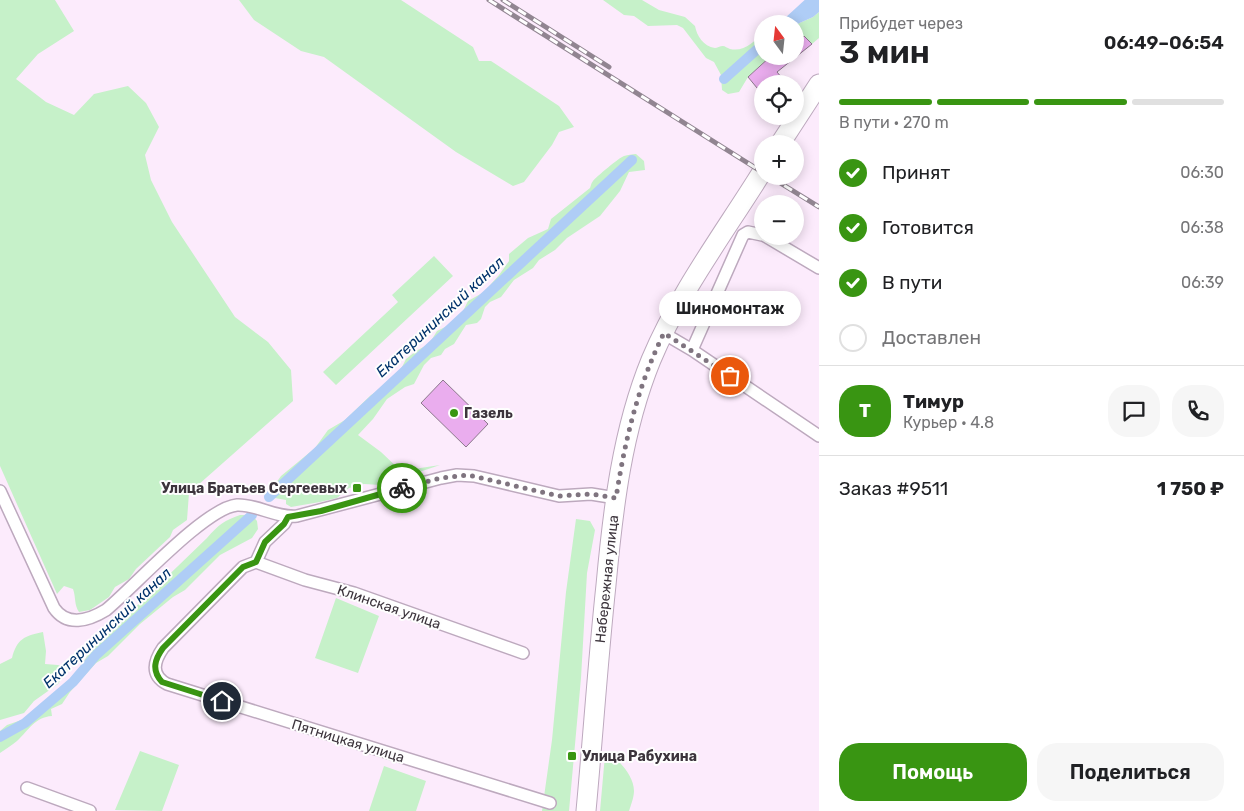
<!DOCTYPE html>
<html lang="ru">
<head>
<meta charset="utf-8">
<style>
	body { margin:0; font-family:Rubik,sans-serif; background:#f6f6f6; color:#202124; height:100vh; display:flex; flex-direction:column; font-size:19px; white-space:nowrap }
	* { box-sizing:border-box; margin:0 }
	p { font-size:16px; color:#757577 }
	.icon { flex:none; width:28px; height:28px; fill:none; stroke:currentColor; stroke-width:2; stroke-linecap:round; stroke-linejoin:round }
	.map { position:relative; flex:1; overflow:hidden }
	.drawer { display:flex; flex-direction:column; background:#fff; width:425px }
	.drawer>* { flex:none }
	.needle { width:32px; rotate:345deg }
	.fabs { position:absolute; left:754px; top:15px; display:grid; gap:10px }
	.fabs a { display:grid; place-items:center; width:50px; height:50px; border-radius:50%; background:#fff; box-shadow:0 2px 12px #0003; font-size:25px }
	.pin { position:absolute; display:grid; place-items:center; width:42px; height:42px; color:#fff; margin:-21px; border:2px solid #fff; border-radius:50%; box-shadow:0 1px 5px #0007 }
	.courier { position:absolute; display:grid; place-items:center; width:50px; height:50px; margin:-25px; border:4px solid #399512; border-radius:50%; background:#fff; color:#222; box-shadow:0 1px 6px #0007 }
	.bubble { position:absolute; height:35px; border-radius:18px; background:#fff; box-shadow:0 2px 12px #0003; font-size:16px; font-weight:600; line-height:35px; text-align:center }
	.overview em { font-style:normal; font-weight:600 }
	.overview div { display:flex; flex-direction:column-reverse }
	.overview { display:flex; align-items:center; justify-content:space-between; height:85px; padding:0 20px }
	h1 { font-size:32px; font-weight:600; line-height:38px }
	.bar { display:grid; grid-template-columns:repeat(4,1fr); gap:8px 5px; align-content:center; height:60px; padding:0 20px }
	.bar i { height:6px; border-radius:4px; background:#e0e0e0 }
	.bar .selected { background:#399512 }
	.bar p { grid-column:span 4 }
	.line { display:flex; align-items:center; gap:12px; padding:0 20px; border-top:1px solid #e0e0e0 }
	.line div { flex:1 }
	.round { display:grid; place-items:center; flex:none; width:52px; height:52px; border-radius:20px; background:#f6f6f6 }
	ol { padding:0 20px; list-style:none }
	li { display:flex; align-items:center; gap:15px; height:55px }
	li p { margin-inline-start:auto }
	li .icon { padding:5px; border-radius:50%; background:#399512; color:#fff; stroke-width:4 }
	li:last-child { color:#757577 }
	li i { width:28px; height:28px; border:2px solid #e0e0e0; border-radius:50% }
	.primary-button { display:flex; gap:10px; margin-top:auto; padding:10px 20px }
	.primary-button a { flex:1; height:58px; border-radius:20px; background:#399512; color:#fff; font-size:20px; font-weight:600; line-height:58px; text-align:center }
	.primary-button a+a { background:#f6f6f6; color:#202124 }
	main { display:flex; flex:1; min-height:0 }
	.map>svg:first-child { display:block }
	.green { fill:#c6f1c9 }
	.water { fill:#afcdf6 }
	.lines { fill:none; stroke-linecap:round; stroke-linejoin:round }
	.canal { stroke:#afcdf6; stroke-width:10 }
	.building { fill:#eaadee; stroke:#8c788c }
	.minor-casing { stroke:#bda9be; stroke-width:14 }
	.primary-casing { stroke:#bda9be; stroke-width:21 }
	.minor { stroke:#fff; stroke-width:11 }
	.primary { stroke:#fff; stroke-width:19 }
	.rail-casing { stroke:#918591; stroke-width:5 }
	.rail { stroke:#fefefe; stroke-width:3; stroke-dasharray:9; stroke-linecap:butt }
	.done { stroke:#7f747f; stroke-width:5; stroke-dasharray:0 9 }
	.route { stroke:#399512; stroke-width:6 }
	.poi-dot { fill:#399512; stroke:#fefefe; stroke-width:2 }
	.labels { text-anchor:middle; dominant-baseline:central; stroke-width:4; stroke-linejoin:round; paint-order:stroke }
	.poi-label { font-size:14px; font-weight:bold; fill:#3c343c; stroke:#fefefe; text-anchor:start }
	.street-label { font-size:14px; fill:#3c343c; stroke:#fefefe }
	.water-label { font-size:15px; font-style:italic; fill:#00326b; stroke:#fefefe }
</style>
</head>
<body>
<main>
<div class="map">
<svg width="819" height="811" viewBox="0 0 819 811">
	<rect width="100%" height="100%" fill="#fcebfc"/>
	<!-- green -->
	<path class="green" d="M 0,0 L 55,0 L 74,31 L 38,54 L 16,79 L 46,102 L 74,115 L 94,94 L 128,86 L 146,103 L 159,127 L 145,155 L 151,180 L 172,222 L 235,317 L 268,342 L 291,370 L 293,401 L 189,493 L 187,520 L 173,530 L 170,537 L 136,569 L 129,579 L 115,587 L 109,597 L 90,610 L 79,612 C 74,605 76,597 73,589 L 64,586 L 57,594 L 0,466 Z
		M 239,0 L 401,0 L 473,47 L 479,61 L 491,61 L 559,106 L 574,127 L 559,132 L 552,145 L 524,182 L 513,186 L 456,152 L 324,57 L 301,51 L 254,20 Z
		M 603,0 L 642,0 L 659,10 L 685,17 L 695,26 C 697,36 703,46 715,48 C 717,48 720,46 723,46 C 725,46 727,48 730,49 C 744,52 755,42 762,32 L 762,56 L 771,56 L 748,77 L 739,92 L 728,94 L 722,90 L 721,75 L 714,62 L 706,58 L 683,28 L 677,25 L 648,26 L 634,16 L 624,15 Z
		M 819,12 L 819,38 L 812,44 L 795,44 L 795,25 L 813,17 Z
		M 636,154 L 644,161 L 645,170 L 629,172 L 620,191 L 600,216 L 567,238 L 555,250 L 539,260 L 533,268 L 514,280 L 501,297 L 490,302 L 485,307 L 481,319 L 477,323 L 466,325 L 454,344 L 445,349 L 441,355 L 431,358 L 424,365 L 414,384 L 405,387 L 387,399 L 373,419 L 358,435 L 381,452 L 401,471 L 440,465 L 381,485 L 364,484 L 349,488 L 337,498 L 320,502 L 291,507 L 286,504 L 286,500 L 269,497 L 268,494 L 281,476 L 315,448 L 328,430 L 345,420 L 371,395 L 383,388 L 400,371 L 406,359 L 416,351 L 429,344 L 437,331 L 453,323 L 461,315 L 468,301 L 484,292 L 499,275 L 509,261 L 509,254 L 528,238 L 548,229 L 551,219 L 590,188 C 591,186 591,183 593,181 C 596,177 620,157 624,156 C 628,155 632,154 636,154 Z
		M 434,256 L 453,276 L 336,385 L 323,372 L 398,302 L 392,295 Z
		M 240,515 L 252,515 L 257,521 L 258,529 L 252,538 L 220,555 L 185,590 L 173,597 L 140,624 L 108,656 L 96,663 L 70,692 L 62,704 L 51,709 L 52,716 C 35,717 29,730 17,741 C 12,745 6,749 0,753 L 0,731 L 7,725 L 27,718 L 61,690 L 74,676 L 91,650 L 207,538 C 218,525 225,520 240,515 Z
		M 576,519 L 590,521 L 595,530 L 587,573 L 581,678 L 569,811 L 542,811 L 552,740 L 566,592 Z
		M 336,598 L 379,616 L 358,673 L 315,658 Z
		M 43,632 L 46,651 L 45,664 L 58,665 L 69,669 L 58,684 L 34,701 L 24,713 L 0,720 L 0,664 L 12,658 C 17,639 24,636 43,632 Z
		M 140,751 L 179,765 L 162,811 L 115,810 Z
		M 610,754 C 621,762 634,777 634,791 C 634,797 631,805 629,811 L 600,811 L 605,755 Z
		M 384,766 L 426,781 L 416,811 L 369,811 Z"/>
	<!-- water -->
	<path class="water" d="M 814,0 L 819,0 L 819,12 L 813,17 L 795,25 L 795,24 L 776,24 C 788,15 806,13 814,0 Z"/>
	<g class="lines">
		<!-- canal -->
		<path class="canal" d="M 786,24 L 812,0
			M 724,79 L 762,45
			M 269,497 L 632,160
			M 0,737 L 25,723 L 73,682 L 96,655 L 252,515"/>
	</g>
	<!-- building -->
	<path class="building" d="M 804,36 L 812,44 L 777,72 L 787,84 L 762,84 L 762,94 L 748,77 L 771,56 L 795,56 L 795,44 Z
		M 443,380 L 488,424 L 466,447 L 421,403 Z"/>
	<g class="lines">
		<defs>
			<path id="minor" d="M 765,236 L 819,268
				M 663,333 L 692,350 L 819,436
				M 692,350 L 743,235 L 748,232 L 762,235
				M 0,491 L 54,608 C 67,627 88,621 106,610 C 134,587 205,508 237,505 C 257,504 275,518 297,516 L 441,478 L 457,475 L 474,476 L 559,496 L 591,494 L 616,498
				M 288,517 L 284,524 L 265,542 L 256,562 L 243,567 L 163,648 C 154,661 150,675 167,684 L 550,803
				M 256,562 L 305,580 L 354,593 L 523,653
				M 27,788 L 90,811"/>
			<path id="primary" d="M 780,144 L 819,84
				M 586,811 C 593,736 598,660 606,585 C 613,509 622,431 651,360 C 679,293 724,233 762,172"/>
		</defs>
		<!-- minor casing -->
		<use href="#minor" class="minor-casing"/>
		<!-- primary casing -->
		<use href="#primary" class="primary-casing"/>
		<!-- minor -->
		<use href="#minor" class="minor"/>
		<!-- primary -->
		<use href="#primary" class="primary"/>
		<defs>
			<path id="rail" d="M 489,0 L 762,172
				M 503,0 L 609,67
				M 769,176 L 819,207"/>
		</defs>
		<!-- rail casing -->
		<use href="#rail" class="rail-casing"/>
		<!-- rail -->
		<use href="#rail" class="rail"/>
	</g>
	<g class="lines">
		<!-- done -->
		<path class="done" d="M 402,488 L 441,478 L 468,475 L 559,496 L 591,494 L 616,498 C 625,440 638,385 664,333 L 730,376"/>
		<!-- route -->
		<path class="route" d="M 222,701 L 162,682 C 151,670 155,659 163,648 L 243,567 L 256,562 L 265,542 L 284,524 L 288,517 L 321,511 L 402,488"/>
	</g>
	<!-- markers -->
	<g class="poi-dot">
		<circle cx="454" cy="413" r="5"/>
		<rect x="352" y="483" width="10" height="10" rx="2.5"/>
		<rect x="567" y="751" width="10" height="10" rx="2.5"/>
	</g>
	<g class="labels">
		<!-- poi labels -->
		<g class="poi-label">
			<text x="464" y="413">Газель</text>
			<text x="347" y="488" text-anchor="end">Улица Братьев Сергеевых</text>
			<text x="582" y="756">Улица Рабухина</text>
		</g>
		<!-- street labels -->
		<g class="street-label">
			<text transform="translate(607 579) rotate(-84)">Набережная улица</text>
			<text transform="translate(389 607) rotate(19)">Клинская улица</text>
			<text transform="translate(348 741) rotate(17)">Пятницкая улица</text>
		</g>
		<!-- water labels -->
		<g class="water-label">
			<text transform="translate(440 317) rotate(-43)">Екатерининский канал</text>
			<text transform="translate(107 628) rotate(-43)">Екатерининский канал</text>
		</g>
	</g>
</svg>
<div class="fabs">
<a><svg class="needle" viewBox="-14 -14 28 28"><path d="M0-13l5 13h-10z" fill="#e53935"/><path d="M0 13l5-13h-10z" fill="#757577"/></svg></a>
<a><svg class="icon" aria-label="locate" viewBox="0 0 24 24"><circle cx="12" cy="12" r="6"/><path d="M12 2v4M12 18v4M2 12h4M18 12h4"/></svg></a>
<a>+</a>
<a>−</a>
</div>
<div class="pin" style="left:730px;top:376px;background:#ea580c"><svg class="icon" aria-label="bag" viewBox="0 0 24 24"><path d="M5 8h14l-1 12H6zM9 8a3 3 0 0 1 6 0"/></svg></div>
<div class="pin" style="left:222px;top:701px;background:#1f2937"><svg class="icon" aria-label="home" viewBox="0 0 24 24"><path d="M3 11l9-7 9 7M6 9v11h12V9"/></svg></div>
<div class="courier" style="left:402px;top:488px"><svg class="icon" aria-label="bike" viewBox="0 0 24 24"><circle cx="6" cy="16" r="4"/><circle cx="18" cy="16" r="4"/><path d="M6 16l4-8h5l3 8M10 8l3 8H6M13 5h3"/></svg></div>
<div class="bubble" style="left:659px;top:291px;width:142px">Шиномонтаж</div>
</div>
<section class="drawer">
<div class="overview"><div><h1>3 мин</h1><p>Прибудет через</p></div><em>06:49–06:54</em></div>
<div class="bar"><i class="selected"></i><i class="selected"></i><i class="selected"></i><i></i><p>В пути · 270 m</p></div>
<ol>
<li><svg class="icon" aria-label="check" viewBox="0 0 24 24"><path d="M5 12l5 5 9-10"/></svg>Принят<p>06:30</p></li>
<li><svg class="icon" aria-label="check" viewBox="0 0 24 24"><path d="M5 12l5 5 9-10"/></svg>Готовится<p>06:38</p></li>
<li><svg class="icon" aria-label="check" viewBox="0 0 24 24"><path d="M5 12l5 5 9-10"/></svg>В пути<p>06:39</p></li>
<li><i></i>Доставлен</li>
</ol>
<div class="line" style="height:90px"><b class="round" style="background:#399512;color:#fff">Т</b><div><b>Тимур</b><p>Курьер · 4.8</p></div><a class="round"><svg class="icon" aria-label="chat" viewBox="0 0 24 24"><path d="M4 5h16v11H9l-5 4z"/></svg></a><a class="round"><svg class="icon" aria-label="phone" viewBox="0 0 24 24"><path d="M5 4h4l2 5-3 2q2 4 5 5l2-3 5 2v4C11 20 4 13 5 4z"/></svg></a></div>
<div class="line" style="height:65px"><div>Заказ #9511</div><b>1 750 ₽</b></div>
<div class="primary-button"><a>Помощь</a><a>Поделиться</a></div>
</section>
</main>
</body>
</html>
